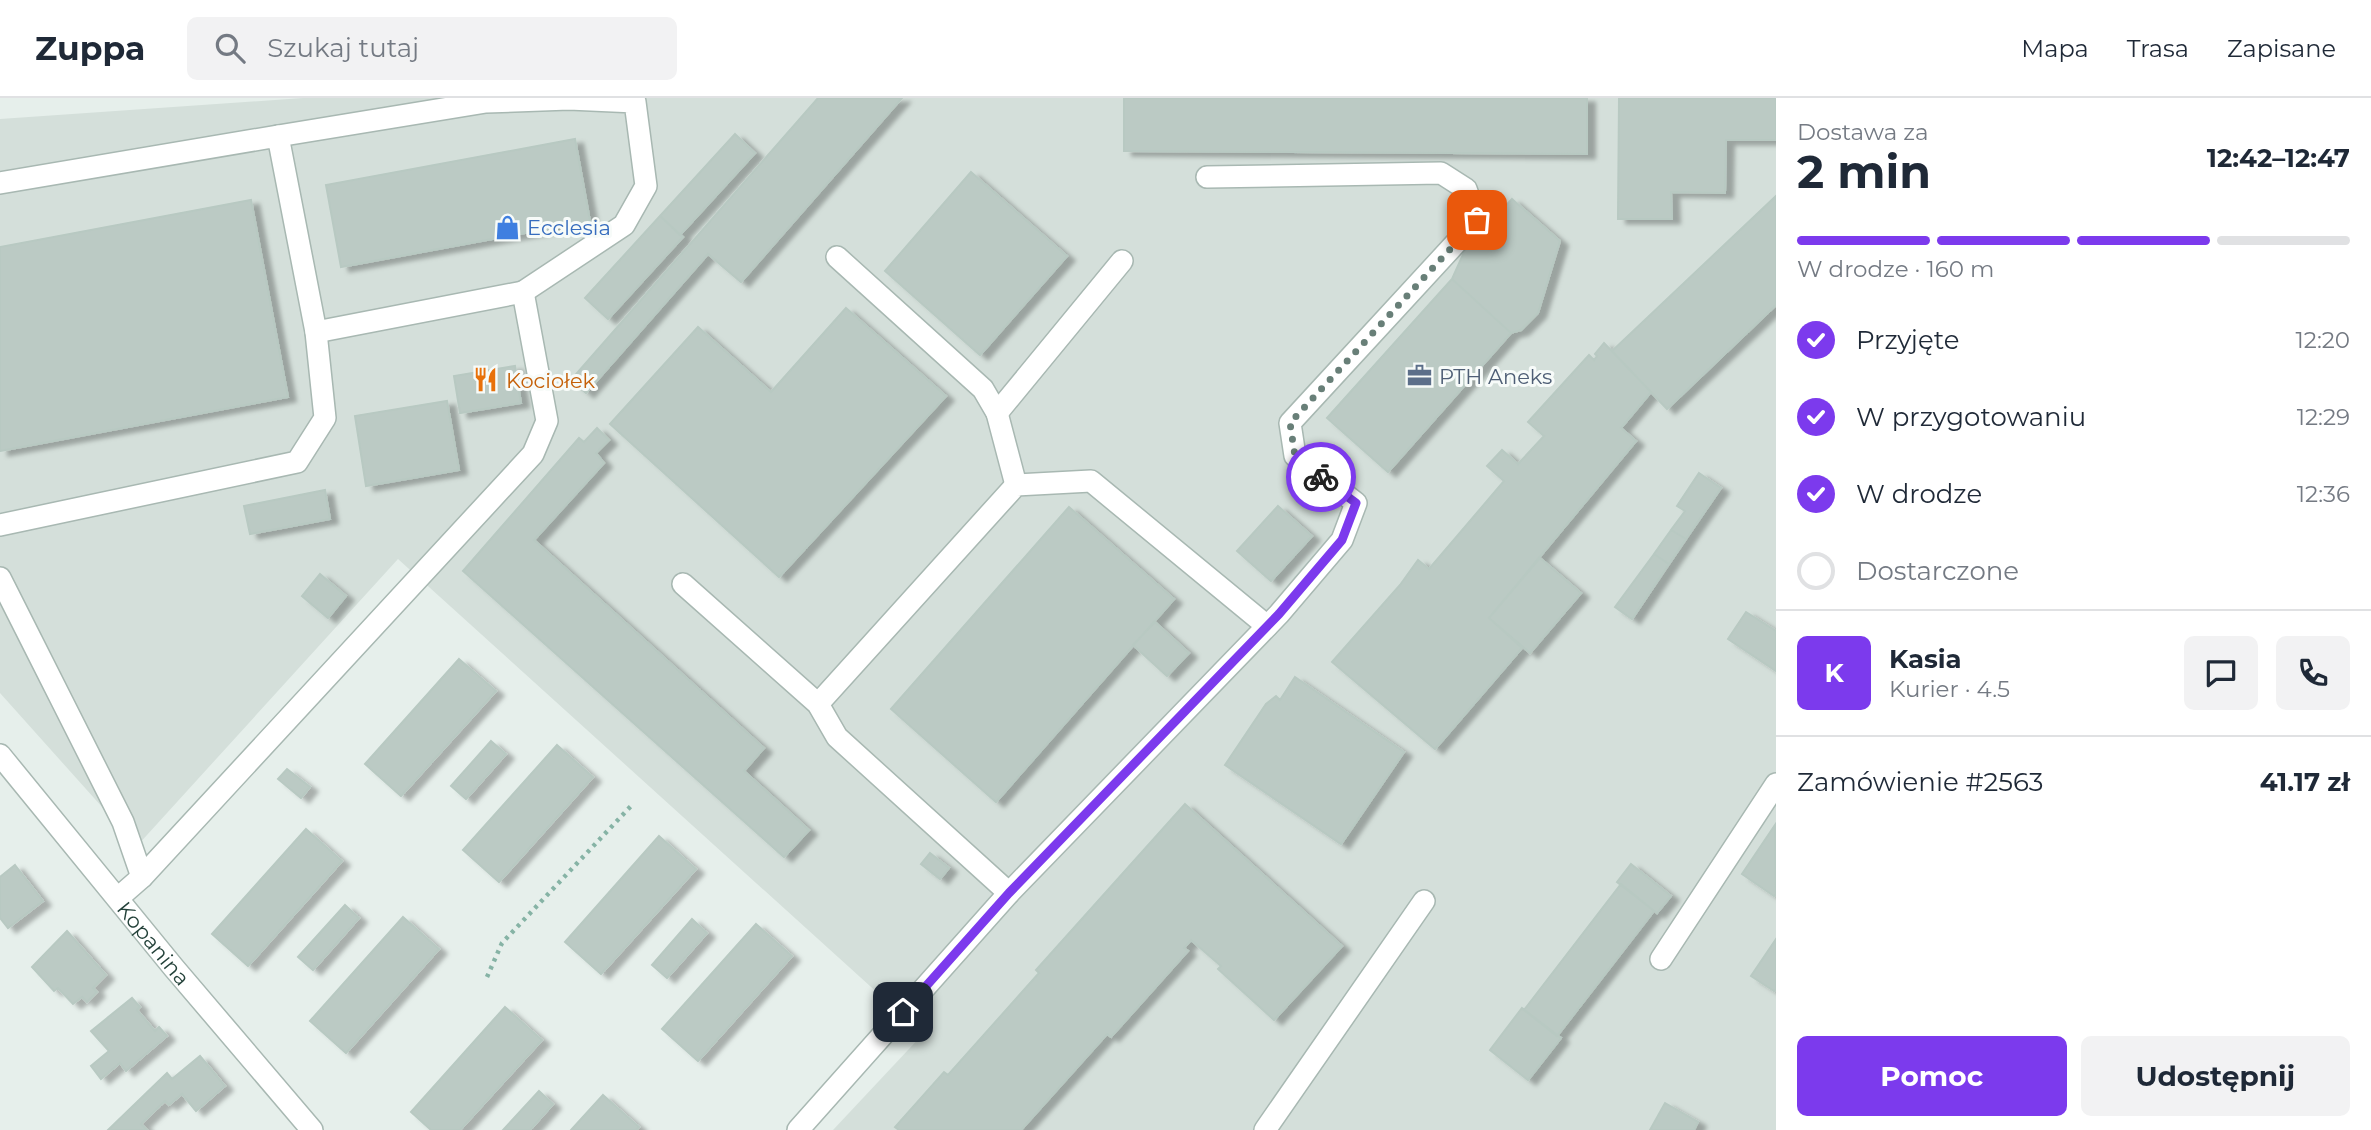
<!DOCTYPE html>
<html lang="pl">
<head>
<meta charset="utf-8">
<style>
	body { margin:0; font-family:Montserrat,sans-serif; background:#f2f2f3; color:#1f2937; height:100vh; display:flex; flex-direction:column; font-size:26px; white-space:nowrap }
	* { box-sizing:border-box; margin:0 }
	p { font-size:23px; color:#747a83 }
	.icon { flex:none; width:38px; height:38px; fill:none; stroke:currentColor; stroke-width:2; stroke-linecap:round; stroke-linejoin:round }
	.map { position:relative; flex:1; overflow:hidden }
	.panel { display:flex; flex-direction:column; background:#fff; width:595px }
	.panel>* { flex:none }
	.pin { position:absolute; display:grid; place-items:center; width:60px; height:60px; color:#fff; margin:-30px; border-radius:14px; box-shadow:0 4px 10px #0006 }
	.courier { position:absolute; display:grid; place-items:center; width:70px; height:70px; margin:-35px; border:5px solid #7c3aed; border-radius:50%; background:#fff; color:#222; box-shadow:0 2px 9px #0007 }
	.summary em { font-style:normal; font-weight:700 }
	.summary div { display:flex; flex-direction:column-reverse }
	.summary { display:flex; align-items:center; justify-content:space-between; height:119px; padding:0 21px }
	h1 { font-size:46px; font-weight:700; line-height:52px }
	.bar { display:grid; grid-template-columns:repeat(4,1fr); gap:10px 7px; align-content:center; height:84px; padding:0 21px }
	.bar i { height:9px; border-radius:5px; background:#e0e1e3 }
	.bar .selected { background:#7c3aed }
	.bar p { grid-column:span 4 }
	.line { display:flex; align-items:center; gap:18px; padding:0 21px; border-top:2px solid #e0e1e3 }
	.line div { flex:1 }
	.round { display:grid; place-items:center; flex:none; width:74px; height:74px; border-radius:10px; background:#f2f2f3 }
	ol { padding:0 21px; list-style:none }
	li { display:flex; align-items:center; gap:21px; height:77px }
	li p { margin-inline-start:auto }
	li .icon { padding:7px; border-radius:50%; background:#7c3aed; color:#fff; stroke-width:4 }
	li:last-child { color:#747a83 }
	li i { width:38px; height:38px; border:4px solid #e0e1e3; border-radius:50% }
	.action { display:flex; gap:14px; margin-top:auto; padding:14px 21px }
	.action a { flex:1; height:80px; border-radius:10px; background:#7c3aed; color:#fff; font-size:28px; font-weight:700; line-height:80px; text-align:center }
	.action a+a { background:#f2f2f3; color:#1f2937 }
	header { display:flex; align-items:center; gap:42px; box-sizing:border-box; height:98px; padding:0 35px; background:#fff; border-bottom:2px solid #e0e1e3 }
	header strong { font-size:33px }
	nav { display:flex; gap:38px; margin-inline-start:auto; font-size:24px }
	.search { width:490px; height:63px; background:#f2f2f3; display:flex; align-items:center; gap:18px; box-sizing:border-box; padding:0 24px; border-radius:10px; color:#747a83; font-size:26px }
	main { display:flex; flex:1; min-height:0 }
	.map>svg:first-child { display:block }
	.built { fill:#d4dfda }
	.building { fill:#bbcac4; stroke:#b8c9c2; stroke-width:2; filter:url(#shadow) }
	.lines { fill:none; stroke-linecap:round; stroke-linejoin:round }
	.minor-casing { stroke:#a8b8b2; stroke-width:24 }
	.path { stroke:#86b3a5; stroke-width:4.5; stroke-dasharray:3.5 5; stroke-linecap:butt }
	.minor { stroke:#fff; stroke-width:21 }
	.done { stroke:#687f78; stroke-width:7; stroke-dasharray:0 12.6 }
	.route { stroke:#7c3aed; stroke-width:9 }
	.labels { text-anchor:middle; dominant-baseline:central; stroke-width:6; stroke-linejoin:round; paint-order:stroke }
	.shop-label { font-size:21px; fill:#366cbe; stroke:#f7fbf9; text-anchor:start }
	.service-label { font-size:21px; fill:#4e5e75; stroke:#f7fbf9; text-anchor:start }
	.food-label { font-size:21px; fill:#c56008; stroke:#f7fbf9; text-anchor:start }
	.street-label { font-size:21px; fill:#24423a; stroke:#f7fbf9 }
</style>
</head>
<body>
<header>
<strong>Zuppa</strong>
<div class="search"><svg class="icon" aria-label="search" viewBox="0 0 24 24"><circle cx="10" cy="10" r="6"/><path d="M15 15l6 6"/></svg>Szukaj tutaj</div>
<nav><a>Mapa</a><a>Trasa</a><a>Zapisane</a></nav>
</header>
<main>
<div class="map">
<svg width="1776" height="1032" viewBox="0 0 1776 1032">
	<defs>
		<filter id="shadow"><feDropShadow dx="8" dy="4.5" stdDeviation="2" flood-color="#0004"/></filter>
	</defs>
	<rect width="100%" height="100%" fill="#e6efeb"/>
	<!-- built -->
	<path class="built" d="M 303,0 L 1776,0 L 1776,1032 L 833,1032 L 923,936 L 398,461 L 137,748 L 0,595 L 0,21 Z"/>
	<!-- building -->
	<path class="building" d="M 818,0 L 902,0 L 741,184 L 708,156 L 586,295 L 571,282 Z
		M 1124,0 L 1587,0 L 1587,56 L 1124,53 Z
		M 1619,0 L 1776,0 L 1776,42 L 1726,42 L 1725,95 L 1671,94 L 1672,121 L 1618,121 Z
		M 735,36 L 755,55 L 680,137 L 660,118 Z
		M 575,41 L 590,123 L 341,169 L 326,87 Z
		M 971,74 L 1067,158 L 980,257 L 885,173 Z
		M 1776,98 L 1776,207 L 1667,311 L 1612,253 Z
		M 1512,101 L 1560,143 L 1538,215 L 1521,232 L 1511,235 L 1452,181 L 1465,152 Z
		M 251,102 L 288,299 L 0,353 L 0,149 Z
		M 660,118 L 683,139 L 608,221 L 585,200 Z
		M 1452,181 L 1511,235 L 1388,374 L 1327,320 Z
		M 846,210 L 946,298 L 779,479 L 610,326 L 698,229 L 771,294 Z
		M 1604,245 L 1651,294 L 1621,330 L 1636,343 L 1489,520 L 1522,550 L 1435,651 L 1332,564 L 1400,487 L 1418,462 L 1429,471 L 1504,383 L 1487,368 L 1502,352 L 1518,366 L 1544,338 L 1528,324 L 1589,257 L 1594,262 L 1597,258 L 1595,256 Z
		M 515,268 L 521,305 L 460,315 L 454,278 Z
		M 447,303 L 459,372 L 366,388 L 355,318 Z
		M 597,330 L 609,342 L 596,355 L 604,365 L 534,442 L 764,650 L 744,673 L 809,732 L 784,759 L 463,473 L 579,340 L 584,344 Z
		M 1699,375 L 1721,390 L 1686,441 L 1671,432 L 1685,413 L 1677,408 Z
		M 325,392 L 330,421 L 250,436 L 244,408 Z
		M 1278,408 L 1312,438 L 1271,483 L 1237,453 Z
		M 1069,409 L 1174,501 L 996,704 L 891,611 Z
		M 1671,432 L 1686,441 L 1669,466 L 1654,456 Z
		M 1654,456 L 1669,466 L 1632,521 L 1615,509 Z
		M 1540,460 L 1581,495 L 1530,555 L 1489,520 Z
		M 320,476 L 346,498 L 328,520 L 302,498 Z
		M 1746,514 L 1776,533 L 1776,573 L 1728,541 Z
		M 1155,524 L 1189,555 L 1167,578 L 1133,547 Z
		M 459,561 L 496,593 L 401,698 L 365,666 Z
		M 1295,579 L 1404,654 L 1341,746 L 1225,667 L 1266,606 L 1276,598 L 1280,602 Z
		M 491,643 L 506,656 L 466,701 L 451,688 Z
		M 557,647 L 593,679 L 499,784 L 463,752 Z
		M 287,671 L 310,689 L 301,700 L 278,681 Z
		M 1185,706 L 1342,848 L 1274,922 L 1218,871 L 1221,868 L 1191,842 L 1184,850 L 1188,853 L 1111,939 L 1107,936 L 1021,1032 L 899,1032 L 895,1029 L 944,974 L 948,977 L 1039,875 L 1036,872 Z
		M 1775,727 L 1776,796 L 1774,798 L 1742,776 Z
		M 306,731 L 342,763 L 248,868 L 212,836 Z
		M 659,738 L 696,771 L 601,876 L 565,844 Z
		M 930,755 L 949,770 L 940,781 L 921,766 Z
		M 1631,766 L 1671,798 L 1657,815 L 1617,784 Z
		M 15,767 L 43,803 L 8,830 L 0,820 L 0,779 Z
		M 1621,786 L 1654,813 L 1557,938 L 1524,912 Z
		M 345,807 L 359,820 L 313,872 L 298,859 Z
		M 403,819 L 439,851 L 346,955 L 310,923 Z
		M 692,821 L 707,835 L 667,880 L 652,867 Z
		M 756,826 L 792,858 L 698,963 L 662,931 Z
		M 67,833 L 106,877 L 93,890 L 97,894 L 87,904 L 82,899 L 73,906 L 58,890 L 54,893 L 32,869 Z
		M 1776,841 L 1776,891 L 1774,893 L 1751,878 Z
		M 132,900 L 140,909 L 137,912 L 155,933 L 159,929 L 167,938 L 126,973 L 120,965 L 101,981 L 91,968 L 109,953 L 91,933 Z
		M 505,909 L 542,942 L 460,1032 L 431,1032 L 411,1014 Z
		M 1522,910 L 1561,940 L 1528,982 L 1490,952 Z
		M 200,958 L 225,988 L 196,1013 L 182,996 L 169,1007 L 165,1003 L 141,1026 L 147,1032 L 108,1032 L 167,975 L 172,981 Z
		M 539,993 L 553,1006 L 530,1032 L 503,1032 Z
		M 603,997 L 639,1029 L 636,1032 L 571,1032 Z
		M 1665,1005 L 1698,1024 L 1694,1032 L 1650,1032 Z"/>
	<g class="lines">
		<defs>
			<g id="minor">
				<path d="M 278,38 L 486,4 L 569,1 L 635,4 L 646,88 L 624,127 L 523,194"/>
				<path d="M 0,85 L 278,38 L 316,234 L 325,320 L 297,364 L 0,427"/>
				<path d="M 837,159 L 983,291 L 997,315 L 1122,163"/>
				<path d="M 997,315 L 1016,387"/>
				<path d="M 0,480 L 123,724 L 142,779"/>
				<path d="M 683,486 L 818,606 L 837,639 L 1009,795"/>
				<path d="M 818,606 L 1016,387 L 1091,383 L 1267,528"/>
				<path id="s1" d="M 0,657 L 174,870 L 312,1032"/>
				<path d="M 118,800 L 142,779 L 533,356 L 547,323 L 523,194 L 316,234"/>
				<path d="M 1661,861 L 1776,686"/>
				<path d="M 798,1032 L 1009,795 L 1279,516 L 1342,442 L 1356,405 L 1295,358 L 1290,325 L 1477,122 L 1466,91 L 1441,75 L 1207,79"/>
				<path d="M 1265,1032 L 1424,803"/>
			</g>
		</defs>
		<!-- minor casing -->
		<use href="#minor" class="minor-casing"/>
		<!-- path -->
		<path class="path" d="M 487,879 L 502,845 L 631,708"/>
		<!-- minor -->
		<use href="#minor" class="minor"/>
	</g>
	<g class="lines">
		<!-- done -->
		<path class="done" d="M 1321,379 L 1295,358 L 1290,325 L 1477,122"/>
		<!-- route -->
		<path class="route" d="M 903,914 L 1009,795 L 1279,516 L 1342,442 L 1356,405 L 1321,379"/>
	</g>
	<!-- icons -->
	<defs>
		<symbol id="shop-bare" viewBox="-9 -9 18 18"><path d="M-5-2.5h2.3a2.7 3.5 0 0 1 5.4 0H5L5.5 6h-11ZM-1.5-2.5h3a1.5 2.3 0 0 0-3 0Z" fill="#3f7fe0" stroke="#f7fbf9" stroke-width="2.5" paint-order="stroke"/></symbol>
		<symbol id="office-bare" viewBox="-9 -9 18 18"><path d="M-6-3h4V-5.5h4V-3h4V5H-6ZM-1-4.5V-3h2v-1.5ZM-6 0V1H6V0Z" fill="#5c6f8a" stroke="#f7fbf9" stroke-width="2.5" paint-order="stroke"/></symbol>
		<symbol id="restaurant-bare" viewBox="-9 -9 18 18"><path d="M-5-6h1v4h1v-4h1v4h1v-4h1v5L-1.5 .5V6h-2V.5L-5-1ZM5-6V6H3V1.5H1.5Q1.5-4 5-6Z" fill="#e8710a" stroke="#f7fbf9" stroke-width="2.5" paint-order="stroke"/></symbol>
	</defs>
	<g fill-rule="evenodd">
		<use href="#shop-bare" x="490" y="112" width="35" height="35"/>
		<use href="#office-bare" x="1402" y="260" width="35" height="35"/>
		<use href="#restaurant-bare" x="468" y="264" width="35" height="35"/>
	</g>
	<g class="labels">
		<!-- shop labels -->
		<g class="shop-label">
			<text x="527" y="129">Ecclesia</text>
		</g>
		<!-- service labels -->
		<g class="service-label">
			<text x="1439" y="278">PTH Aneks</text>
		</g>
		<!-- food labels -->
		<g class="food-label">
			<text x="506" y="282">Kociołek</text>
		</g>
		<!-- street labels -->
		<g class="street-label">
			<text stroke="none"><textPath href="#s1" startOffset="243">Kopanina</textPath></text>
		</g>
	</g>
</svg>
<div class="pin" style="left:1477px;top:122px;background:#ea580c"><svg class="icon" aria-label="bag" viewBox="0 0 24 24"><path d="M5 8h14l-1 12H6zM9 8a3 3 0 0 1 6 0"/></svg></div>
<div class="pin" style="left:903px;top:914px;background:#1f2937"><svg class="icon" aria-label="home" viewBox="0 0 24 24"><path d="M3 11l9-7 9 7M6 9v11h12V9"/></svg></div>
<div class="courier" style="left:1321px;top:379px"><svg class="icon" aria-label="bike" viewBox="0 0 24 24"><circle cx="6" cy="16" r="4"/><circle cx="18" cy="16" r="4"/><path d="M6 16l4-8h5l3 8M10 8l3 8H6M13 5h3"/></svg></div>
</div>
<section class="panel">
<div class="summary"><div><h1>2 min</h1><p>Dostawa za</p></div><em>12:42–12:47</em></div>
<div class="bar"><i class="selected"></i><i class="selected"></i><i class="selected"></i><i></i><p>W drodze · 160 m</p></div>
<ol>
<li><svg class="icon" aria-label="check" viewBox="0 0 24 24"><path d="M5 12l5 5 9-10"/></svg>Przyjęte<p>12:20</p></li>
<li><svg class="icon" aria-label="check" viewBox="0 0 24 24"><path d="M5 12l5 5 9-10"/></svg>W przygotowaniu<p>12:29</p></li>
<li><svg class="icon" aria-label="check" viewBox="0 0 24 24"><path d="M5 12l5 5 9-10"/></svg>W drodze<p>12:36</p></li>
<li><i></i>Dostarczone</li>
</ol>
<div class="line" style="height:126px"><b class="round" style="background:#7c3aed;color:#fff">K</b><div><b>Kasia</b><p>Kurier · 4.5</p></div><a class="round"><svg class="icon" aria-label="chat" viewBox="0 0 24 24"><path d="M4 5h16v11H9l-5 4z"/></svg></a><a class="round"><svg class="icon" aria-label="phone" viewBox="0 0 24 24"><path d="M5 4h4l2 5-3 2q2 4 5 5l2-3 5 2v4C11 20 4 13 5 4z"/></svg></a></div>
<div class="line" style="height:91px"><div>Zamówienie #2563</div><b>41.17 zł</b></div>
<div class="action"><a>Pomoc</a><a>Udostępnij</a></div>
</section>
</main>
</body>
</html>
